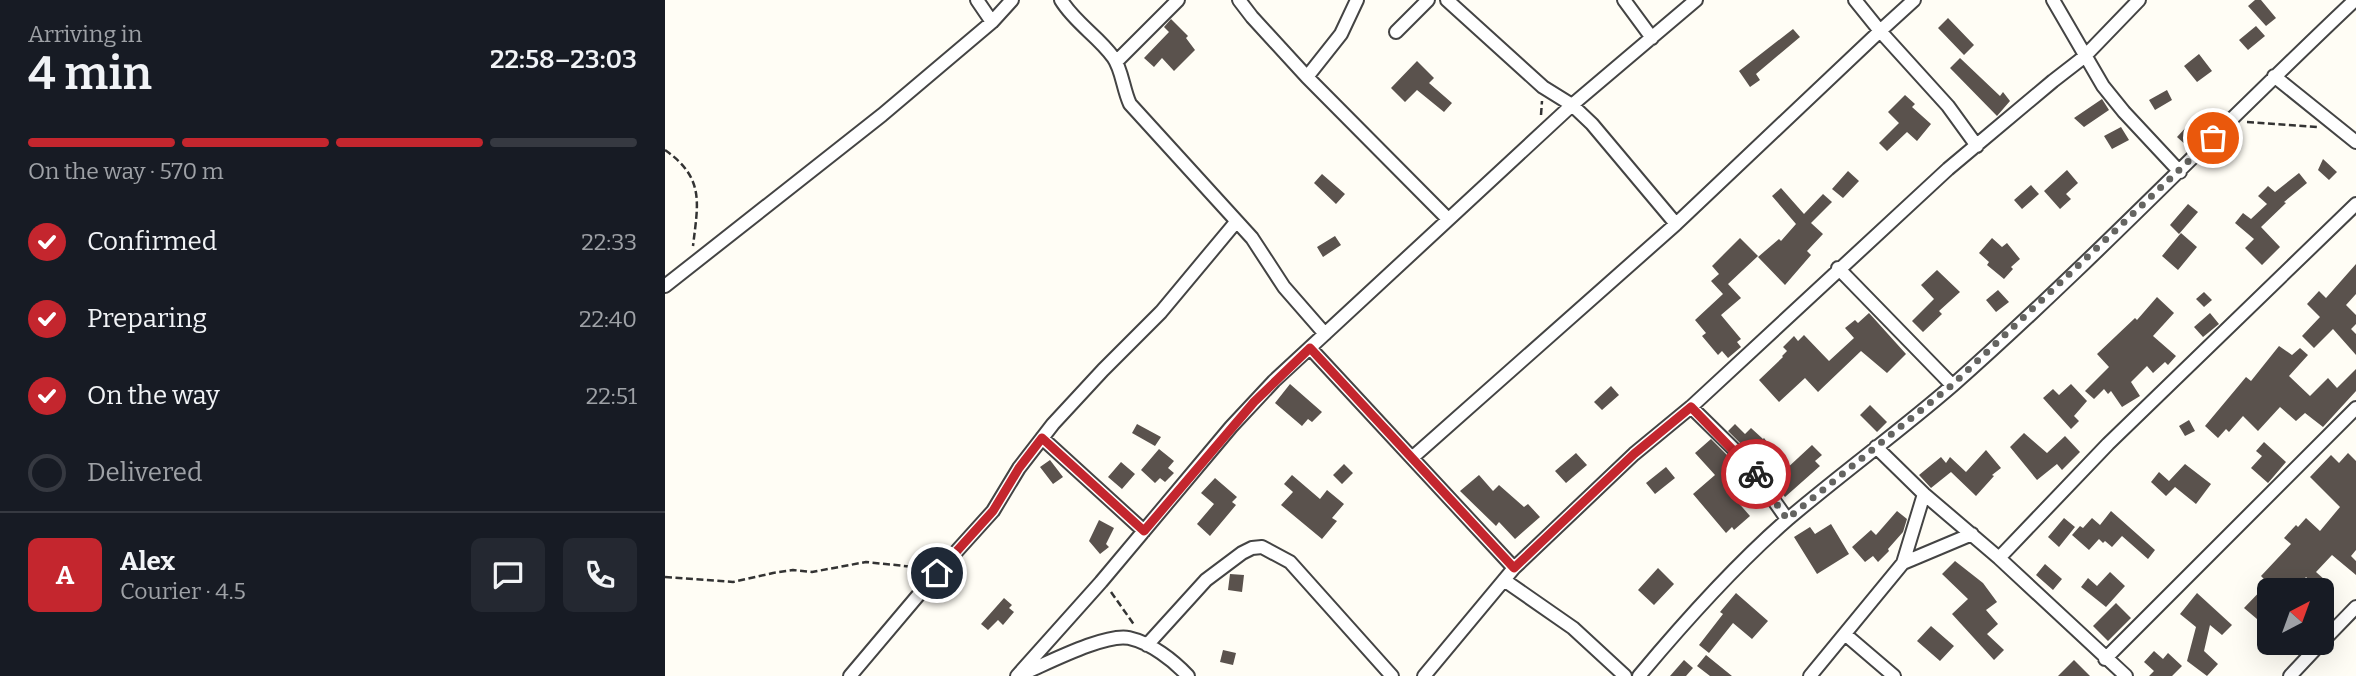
<!DOCTYPE html>
<html lang="en">
<head>
<meta charset="utf-8">
<style>
	body { margin:0; font-family:Bitter,serif; background:#242831; color:#f1f3f6; height:100vh; display:flex; flex-direction:column; font-size:26px; white-space:nowrap }
	* { box-sizing:border-box; margin:0 }
	p { font-size:23px; color:#9ea1a6 }
	.icon { flex:none; width:38px; height:38px; fill:none; stroke:currentColor; stroke-width:2; stroke-linecap:round; stroke-linejoin:round }
	.map { position:relative; flex:1; overflow:hidden }
	.panel { display:flex; flex-direction:column; background:#171b24; width:665px }
	.panel>* { flex:none }
	.needle { width:46px; rotate:41deg }
	.fabs { position:absolute; left:1592px; top:578px; display:grid; gap:14px }
	.fabs a { display:grid; place-items:center; width:77px; height:77px; border-radius:10px; background:#171b24; box-shadow:0 7px 28px #0002; font-size:35px }
	.pin { position:absolute; display:grid; place-items:center; width:60px; height:60px; color:#fff; margin:-30px; border:4px solid #fff; border-radius:50%; box-shadow:0 2px 7px #0007 }
	.courier { position:absolute; display:grid; place-items:center; width:70px; height:70px; margin:-35px; border:5px solid #c4262e; border-radius:50%; background:#fff; color:#222; box-shadow:0 2px 9px #0007 }
	.headline em { font-style:normal; font-weight:600 }
	.headline div { display:flex; flex-direction:column-reverse }
	.headline { display:flex; align-items:center; justify-content:space-between; height:119px; padding:0 28px }
	h1 { font-size:46px; font-weight:600; line-height:52px }
	.bar { display:grid; grid-template-columns:repeat(4,1fr); gap:10px 7px; align-content:center; height:84px; padding:0 28px }
	.bar i { height:9px; border-radius:5px; background:#363941 }
	.bar .on { background:#c4262e }
	.bar p { grid-column:span 4 }
	.line { display:flex; align-items:center; gap:18px; padding:0 28px; border-top:2px solid #363941 }
	.line div { flex:1 }
	.round { display:grid; place-items:center; flex:none; width:74px; height:74px; border-radius:10px; background:#242831 }
	ol { padding:0 28px; list-style:none }
	li { display:flex; align-items:center; gap:21px; height:77px }
	li p { margin-inline-start:auto }
	li .icon { padding:7px; border-radius:50%; background:#c4262e; color:#fff; stroke-width:4 }
	li:last-child { color:#9ea1a6 }
	li i { width:38px; height:38px; border:4px solid #363941; border-radius:50% }
	main { display:flex; flex:1; min-height:0 }
	.map>svg:first-child { display:block }
	.building { fill:#5a524d }
	.lines { fill:none; stroke-linecap:round; stroke-linejoin:round }
	.street-casing { stroke:#444; stroke-width:16 }
	.path { stroke:#333; stroke-width:2.5; stroke-dasharray:7 3.5; stroke-linecap:butt }
	.street { stroke:#fff; stroke-width:12 }
	.done { stroke:#646461; stroke-width:7; stroke-dasharray:0 12.6 }
	.route { stroke:#c4262e; stroke-width:9 }
</style>
</head>
<body>
<main>
<section class="panel">
<div class="headline"><div><h1>4 min</h1><p>Arriving in</p></div><em>22:58–23:03</em></div>
<div class="bar"><i class="on"></i><i class="on"></i><i class="on"></i><i></i><p>On the way · 570 m</p></div>
<ol>
<li><svg class="icon" aria-label="check" viewBox="0 0 24 24"><path d="M5 12l5 5 9-10"/></svg>Confirmed<p>22:33</p></li>
<li><svg class="icon" aria-label="check" viewBox="0 0 24 24"><path d="M5 12l5 5 9-10"/></svg>Preparing<p>22:40</p></li>
<li><svg class="icon" aria-label="check" viewBox="0 0 24 24"><path d="M5 12l5 5 9-10"/></svg>On the way<p>22:51</p></li>
<li><i></i>Delivered</li>
</ol>
<div class="line" style="height:126px"><b class="round" style="background:#c4262e;color:#fff">A</b><div><b>Alex</b><p>Courier · 4.5</p></div><a class="round"><svg class="icon" aria-label="chat" viewBox="0 0 24 24"><path d="M4 5h16v11H9l-5 4z"/></svg></a><a class="round"><svg class="icon" aria-label="phone" viewBox="0 0 24 24"><path d="M5 4h4l2 5-3 2q2 4 5 5l2-3 5 2v4C11 20 4 13 5 4z"/></svg></a></div>
</section>
<div class="map">
<svg width="1691" height="676" viewBox="0 0 1691 676">
	<rect width="100%" height="100%" fill="#fffdf5"/>
	<!-- building -->
	<path class="building" d="M 1590,0 L 1596,0 L 1611,18 L 1601,26 L 1583,6 Z
		M 1283,18 L 1309,45 L 1299,55 L 1273,28 Z
		M 506,19 L 523,36 L 521,38 L 530,50 L 509,71 L 497,58 L 489,67 L 479,58 L 504,32 L 499,27 Z
		M 1591,26 L 1600,36 L 1583,50 L 1574,40 Z
		M 1128,29 L 1135,37 L 1091,74 L 1095,80 L 1085,87 L 1074,71 Z
		M 1534,54 L 1547,71 L 1532,82 L 1519,66 Z
		M 1295,58 L 1335,96 L 1338,92 L 1345,101 L 1332,116 L 1285,68 Z
		M 752,61 L 769,78 L 764,83 L 787,103 L 779,112 L 752,90 L 740,102 L 726,88 Z
		M 1502,90 L 1507,100 L 1490,110 L 1484,100 Z
		M 1240,95 L 1250,104 L 1247,107 L 1266,124 L 1252,141 L 1242,132 L 1222,151 L 1214,143 L 1234,123 L 1223,112 Z
		M 1437,99 L 1444,110 L 1419,127 L 1409,118 Z
		M 1525,123 L 1535,132 L 1522,146 L 1512,137 Z
		M 1456,127 L 1464,140 L 1447,149 L 1439,136 Z
		M 1658,159 L 1672,172 L 1664,180 L 1653,170 Z
		M 1402,170 L 1413,183 L 1401,194 L 1406,199 L 1395,209 L 1379,191 Z
		M 1183,171 L 1194,181 L 1178,198 L 1167,189 Z
		M 1634,173 L 1642,183 L 1619,202 L 1621,203 L 1596,227 L 1615,247 L 1597,265 L 1580,248 L 1589,239 L 1570,223 L 1578,213 L 1586,219 L 1602,204 L 1593,196 L 1603,186 L 1610,192 Z
		M 657,174 L 680,194 L 671,204 L 649,183 Z
		M 1366,185 L 1374,194 L 1357,209 L 1349,200 Z
		M 1116,188 L 1139,214 L 1158,194 L 1167,202 L 1146,223 L 1158,234 L 1142,251 L 1146,255 L 1120,285 L 1093,257 L 1114,239 L 1116,241 L 1131,224 L 1107,196 Z
		M 1523,204 L 1533,212 L 1514,234 L 1505,225 Z
		M 1516,233 L 1532,247 L 1513,270 L 1497,256 Z
		M 670,236 L 676,245 L 658,257 L 652,247 Z
		M 1075,238 L 1093,256 L 1063,284 L 1076,298 L 1056,315 L 1076,339 L 1072,342 L 1076,347 L 1063,358 L 1057,351 L 1053,355 L 1037,336 L 1041,333 L 1030,320 L 1058,294 L 1046,281 L 1054,274 L 1047,266 Z
		M 1327,238 L 1337,247 L 1342,243 L 1355,259 L 1346,267 L 1348,269 L 1339,279 L 1322,265 L 1324,262 L 1314,253 Z
		M 1691,264 L 1691,294 L 1681,305 L 1691,315 L 1691,324 L 1686,329 L 1691,334 L 1691,355 L 1668,329 L 1649,348 L 1637,336 L 1655,317 L 1642,304 L 1654,291 L 1661,298 Z
		M 1272,270 L 1295,292 L 1274,311 L 1277,314 L 1258,332 L 1247,321 L 1269,299 L 1256,285 Z
		M 1333,290 L 1344,302 L 1331,312 L 1321,300 Z
		M 1539,292 L 1547,300 L 1539,307 L 1531,299 Z
		M 1492,297 L 1509,313 L 1488,336 L 1511,356 L 1503,365 L 1500,362 L 1488,373 L 1482,366 L 1466,382 L 1475,396 L 1457,407 L 1446,391 L 1443,394 L 1439,389 L 1429,399 L 1420,391 L 1444,367 L 1432,354 L 1470,318 L 1472,320 Z
		M 1204,313 L 1241,354 L 1222,373 L 1196,351 L 1153,392 L 1140,378 L 1114,402 L 1094,380 L 1118,357 L 1117,356 L 1122,351 L 1118,347 L 1129,336 L 1133,341 L 1139,335 L 1164,361 L 1189,338 L 1180,328 L 1190,320 L 1193,323 Z
		M 1545,313 L 1554,324 L 1538,337 L 1529,327 Z
		M 1614,346 L 1627,355 L 1635,348 L 1643,355 L 1624,376 L 1645,396 L 1663,378 L 1672,388 L 1691,369 L 1691,391 L 1658,427 L 1640,413 L 1631,421 L 1615,407 L 1593,431 L 1578,416 L 1564,432 L 1561,429 L 1553,438 L 1540,426 L 1581,377 L 1586,381 Z
		M 625,384 L 657,412 L 647,422 L 643,419 L 637,426 L 610,403 Z
		M 1406,384 L 1422,401 L 1409,416 L 1414,421 L 1406,429 L 1378,398 L 1388,389 L 1394,395 Z
		M 946,386 L 954,395 L 937,410 L 929,402 Z
		M 1205,405 L 1222,422 L 1212,432 L 1195,415 Z
		M 1524,420 L 1530,431 L 1520,436 L 1514,426 Z
		M 472,424 L 496,437 L 490,446 L 467,433 Z
		M 1070,424 L 1080,434 L 1086,428 L 1098,439 L 1099,438 L 1115,459 L 1098,470 L 1087,455 L 1063,431 Z
		M 1359,433 L 1382,453 L 1400,436 L 1415,452 L 1397,470 L 1392,464 L 1372,480 L 1345,447 Z
		M 1046,439 L 1074,467 L 1088,487 L 1071,500 L 1085,516 L 1069,530 L 1067,527 L 1061,533 L 1028,494 L 1050,475 L 1030,453 Z
		M 1599,442 L 1621,462 L 1603,483 L 1586,468 L 1597,456 L 1591,451 Z
		M 1147,445 L 1157,455 L 1150,461 L 1155,466 L 1120,497 L 1113,489 L 1125,478 L 1119,471 Z
		M 494,449 L 509,461 L 503,468 L 509,473 L 500,482 L 495,478 L 490,483 L 476,470 Z
		M 1321,450 L 1336,468 L 1327,475 L 1329,476 L 1311,496 L 1286,472 L 1266,488 L 1254,475 L 1276,457 L 1281,463 L 1285,457 L 1301,472 Z
		M 911,453 L 922,465 L 901,483 L 890,471 Z
		M 1683,453 L 1691,461 L 1691,550 L 1686,556 L 1691,561 L 1691,575 L 1667,555 L 1651,572 L 1660,580 L 1653,588 L 1641,577 L 1630,590 L 1605,590 L 1605,630 L 1579,608 L 1603,583 L 1596,576 L 1626,544 L 1619,538 L 1631,525 L 1633,527 L 1641,518 L 1655,531 L 1675,507 L 1645,477 L 1666,455 L 1674,463 Z
		M 385,460 L 398,477 L 388,484 L 375,467 Z
		M 456,462 L 470,474 L 457,489 L 443,477 Z
		M 679,464 L 688,473 L 677,484 L 668,475 Z
		M 1520,464 L 1546,484 L 1531,504 L 1510,487 L 1501,496 L 1486,482 L 1494,472 L 1504,481 Z
		M 1001,467 L 1010,478 L 990,494 L 981,483 Z
		M 627,475 L 655,499 L 662,490 L 679,504 L 667,518 L 672,521 L 657,539 L 616,505 L 628,492 L 619,484 Z
		M 814,475 L 828,491 L 834,485 L 859,507 L 863,504 L 875,517 L 850,539 L 834,522 L 831,526 L 795,491 Z
		M 550,478 L 572,497 L 567,502 L 571,505 L 545,536 L 532,524 L 549,504 L 536,493 Z
		M 1232,511 L 1242,519 L 1238,532 L 1223,549 L 1224,551 L 1213,562 L 1208,556 L 1200,562 L 1187,547 L 1206,530 L 1211,535 Z
		M 1446,511 L 1490,550 L 1483,559 L 1457,536 L 1447,547 L 1440,541 L 1438,543 L 1434,539 L 1424,550 L 1407,535 L 1415,526 L 1418,528 L 1427,518 L 1435,525 Z
		M 1399,518 L 1410,527 L 1394,547 L 1383,537 Z
		M 434,520 L 449,528 L 441,544 L 444,547 L 435,554 L 424,541 Z
		M 1166,524 L 1184,554 L 1152,574 L 1129,537 L 1145,527 L 1150,534 Z
		M 1290,561 L 1318,583 L 1332,602 L 1321,610 L 1333,624 L 1322,634 L 1339,650 L 1329,660 L 1287,614 L 1303,599 L 1277,574 Z
		M 1380,564 L 1397,579 L 1388,590 L 1371,575 Z
		M 993,568 L 1009,584 L 989,605 L 973,590 Z
		M 1445,572 L 1460,586 L 1441,607 L 1416,587 L 1423,578 L 1432,586 Z
		M 565,574 L 579,575 L 577,592 L 563,590 Z
		M 1071,593 L 1103,621 L 1087,639 L 1068,623 L 1044,653 L 1034,645 L 1058,614 L 1055,612 Z
		M 1532,593 L 1567,625 L 1557,635 L 1545,625 L 1539,651 L 1553,664 L 1542,676 L 1522,661 L 1531,627 L 1515,614 Z
		M 339,598 L 347,605 L 344,608 L 349,612 L 338,625 L 333,620 L 323,630 L 316,624 Z
		M 1451,603 L 1466,618 L 1443,641 L 1428,626 Z
		M 1266,626 L 1289,646 L 1275,661 L 1252,641 Z
		M 558,650 L 571,653 L 568,665 L 555,662 Z
		M 1489,651 L 1498,659 L 1503,653 L 1517,666 L 1507,676 L 1484,676 L 1489,671 L 1479,662 Z
		M 1041,655 L 1067,676 L 1045,676 L 1032,666 Z
		M 1019,660 L 1028,668 L 1021,676 L 1005,676 Z
		M 1409,660 L 1425,676 L 1393,676 Z"/>
	<g class="lines">
		<defs>
			<path id="street" d="M 312,0 L 327,22
				M 396,0 C 410,23 433,36 448,57 C 457,69 458,89 465,104 L 587,238 L 619,287 L 660,334
				M 574,0 L 587,17 L 642,77 L 783,219
				M 782,0 L 878,87 L 907,105 L 927,124 L 1011,224
				M 959,0 L 987,38
				M 1190,0 L 1215,31 L 1249,0
				M 1388,0 L 1438,86 L 1459,112 L 1515,172
				M 731,32 L 763,0
				M 451,62 L 513,0
				M 1609,76 L 1691,142
				M 642,77 L 676,34 L 692,0
				M 1173,268 L 1287,385
				M 0,286 L 217,115 L 327,22 L 347,0
				M 645,348 L 849,568
				M 1026,407 L 1081,461 L 1122,519
				M 377,438 L 479,531
				M 1211,447 L 1259,494 L 1334,558 L 1461,676
				M 748,457 L 1011,224 L 1215,31 L 1283,106 L 1312,146
				M 1334,558 L 1443,444 L 1691,204
				M 1238,563 L 1307,534
				M 839,580 L 908,628 L 960,676
				M 1181,635 L 1229,676
				M 1657,642 L 1691,607
				M 482,645 L 541,580 L 577,553 L 587,548 L 597,547 L 625,562 L 727,676
				M 1440,659 L 1691,408
				M 357,674 C 381,664 440,633 464,638 C 486,643 508,660 523,676
				M 185,676 L 272,573 L 328,511 L 354,468 L 388,424 L 438,370 L 496,312 L 571,222
				M 352,676 L 436,582 L 566,427 L 609,381 L 907,105 L 1031,0
				M 759,676 L 849,568 L 969,454 L 1026,407 L 1283,169 L 1388,81 L 1419,57 L 1474,0
				M 974,676 C 1020,621 1069,566 1123,519 C 1177,473 1235,431 1288,385 C 1427,262 1555,127 1690,0
				M 1145,676 L 1238,563 L 1259,494
				M 1625,676 L 1657,642"/>
		</defs>
		<!-- street casing -->
		<use href="#street" class="street-casing"/>
		<!-- path -->
		<path class="path" d="M 876,115 L 877,101
			M 1582,122 L 1652,127
			M 0,150 C 40,178 33,203 28,246
			M 0,577 L 68,582 L 108,573 L 128,570 L 147,572 L 201,562 L 259,568
			M 446,592 L 470,626"/>
		<!-- street -->
		<use href="#street" class="street"/>
	</g>
	<g class="lines">
		<!-- done -->
		<path class="done" d="M 1091,474 L 1122,519 L 1287,385 L 1548,138"/>
		<!-- route -->
		<path class="route" d="M 272,573 L 328,511 L 354,468 L 377,438 L 479,531 L 589,402 L 645,348 L 849,568 L 969,454 L 1026,407 L 1091,474"/>
	</g>
</svg>
<div class="fabs">
<a><svg class="needle" viewBox="-14 -14 28 28"><path d="M0-13l5 13h-10z" fill="#e53935"/><path d="M0 13l5-13h-10z" fill="#9ea1a6"/></svg></a>
</div>
<div class="pin" style="left:1548px;top:138px;background:#ea580c"><svg class="icon" aria-label="bag" viewBox="0 0 24 24"><path d="M5 8h14l-1 12H6zM9 8a3 3 0 0 1 6 0"/></svg></div>
<div class="pin" style="left:272px;top:573px;background:#1f2937"><svg class="icon" aria-label="home" viewBox="0 0 24 24"><path d="M3 11l9-7 9 7M6 9v11h12V9"/></svg></div>
<div class="courier" style="left:1091px;top:474px"><svg class="icon" aria-label="bike" viewBox="0 0 24 24"><circle cx="6" cy="16" r="4"/><circle cx="18" cy="16" r="4"/><path d="M6 16l4-8h5l3 8M10 8l3 8H6M13 5h3"/></svg></div>
</div>
</main>
</body>
</html>
